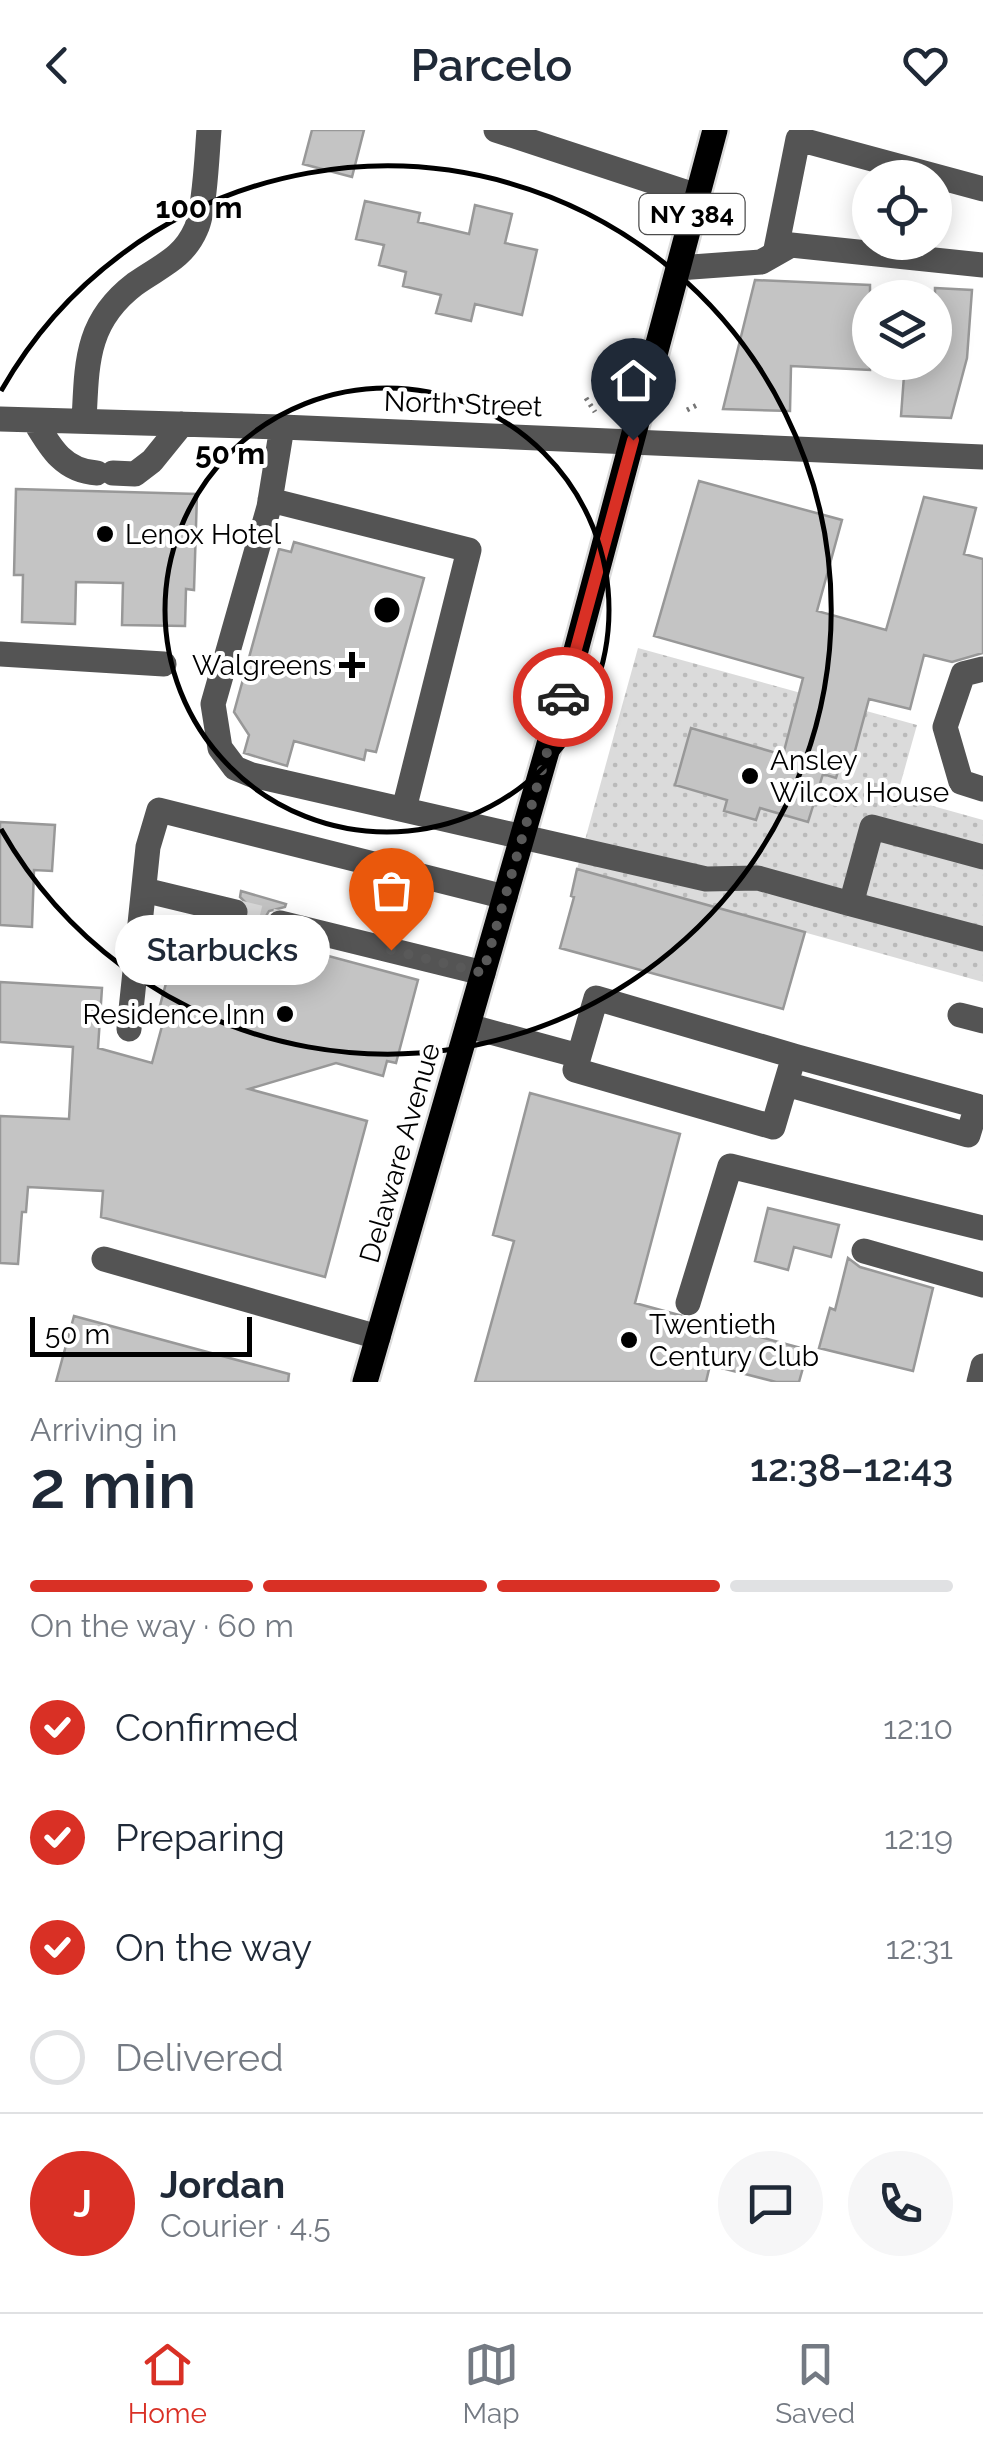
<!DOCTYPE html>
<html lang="en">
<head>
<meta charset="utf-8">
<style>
	body { margin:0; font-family:Raleway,sans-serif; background:#f6f6f7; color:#1f2937; height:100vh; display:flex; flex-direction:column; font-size:38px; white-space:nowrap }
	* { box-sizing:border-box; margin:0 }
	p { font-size:32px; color:#747a83 }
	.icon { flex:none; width:55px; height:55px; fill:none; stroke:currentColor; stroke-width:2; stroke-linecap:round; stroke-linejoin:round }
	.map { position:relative; height:1252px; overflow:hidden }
	.drawer { display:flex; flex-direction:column; background:#fff; flex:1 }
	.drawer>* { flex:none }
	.tools { position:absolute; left:852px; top:30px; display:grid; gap:20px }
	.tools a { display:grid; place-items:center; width:100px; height:100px; border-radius:50%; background:#fff; box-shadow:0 5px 25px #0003; font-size:50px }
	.scale { position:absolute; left:30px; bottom:25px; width:222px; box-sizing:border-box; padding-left:10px; border:5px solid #000; border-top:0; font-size:28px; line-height:35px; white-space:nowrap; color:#000; -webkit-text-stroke:8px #fff; paint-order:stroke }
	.pin { position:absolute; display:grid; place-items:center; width:85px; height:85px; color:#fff; margin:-102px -42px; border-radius:50% 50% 50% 0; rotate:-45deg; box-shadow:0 0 10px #0007 }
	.pin .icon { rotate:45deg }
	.courier { position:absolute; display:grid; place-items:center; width:100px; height:100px; margin:-50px; border:8px solid #d93025; border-radius:50%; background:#fff; color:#222; box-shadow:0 2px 12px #0007 }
	.bubble { position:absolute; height:70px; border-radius:35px; background:#fff; box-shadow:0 5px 25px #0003; font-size:32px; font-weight:600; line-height:70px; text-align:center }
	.headline em { font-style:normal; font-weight:600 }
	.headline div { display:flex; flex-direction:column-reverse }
	.headline { display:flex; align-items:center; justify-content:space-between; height:170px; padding:0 30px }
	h1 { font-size:65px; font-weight:600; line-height:75px }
	.bar { display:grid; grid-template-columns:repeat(4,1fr); gap:15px 10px; align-content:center; height:120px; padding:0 30px }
	.bar i { height:12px; border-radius:8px; background:#e0e1e3 }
	.bar .on { background:#d93025 }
	.bar p { grid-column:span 4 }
	.line { display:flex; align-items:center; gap:25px; padding:0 30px; border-top:2px solid #e0e1e3 }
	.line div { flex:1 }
	.round { display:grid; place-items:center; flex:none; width:105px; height:105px; border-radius:52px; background:#f6f6f7 }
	ol { padding:0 30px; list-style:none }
	li { display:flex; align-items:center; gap:30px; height:110px }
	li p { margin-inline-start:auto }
	li .icon { padding:10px; border-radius:50%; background:#d93025; color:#fff; stroke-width:4 }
	li:last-child { color:#747a83 }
	li i { width:55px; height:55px; border:5px solid #e0e1e3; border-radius:50% }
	header { display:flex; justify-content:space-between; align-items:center; height:130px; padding:0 30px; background:#fff; font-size:45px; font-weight:600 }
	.tab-bar { display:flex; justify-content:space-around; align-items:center; height:140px; border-top:2px solid #e0e1e3; background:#fff; font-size:28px; color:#747a83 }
	.tab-bar a { display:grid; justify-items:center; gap:5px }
	.tab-bar .on { color:#d93025 }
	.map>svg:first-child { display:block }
	.park { fill:url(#park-dots) }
	.building { fill:#c4c4c4; stroke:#989898; stroke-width:2.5 }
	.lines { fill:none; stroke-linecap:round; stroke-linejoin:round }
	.minor-tunnel { stroke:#d9d9d9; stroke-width:25; stroke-dasharray:25 12; stroke-linecap:butt }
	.major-casing { stroke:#dbdbdb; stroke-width:30 }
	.path { stroke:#767676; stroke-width:5; stroke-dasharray:2.5 5; stroke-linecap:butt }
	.minor { stroke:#545454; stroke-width:25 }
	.major { stroke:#000; stroke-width:25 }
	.done { stroke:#595959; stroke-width:10; stroke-dasharray:0 18 }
	.route { stroke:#d93025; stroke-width:12 }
	.ring { fill:none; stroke:#000; stroke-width:5 }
	.poi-dot { fill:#000; stroke:#fff; stroke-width:4 }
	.labels { text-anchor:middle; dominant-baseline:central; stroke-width:8; stroke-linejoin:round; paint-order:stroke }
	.shield { fill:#fff; stroke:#4c4c4c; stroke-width:2.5 }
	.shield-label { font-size:25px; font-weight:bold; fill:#000 }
	.street-label { font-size:28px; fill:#000; stroke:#fff }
	.poi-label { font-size:28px; fill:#000; stroke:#fff; text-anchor:start }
	.centre { fill:#000; stroke:#fff; stroke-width:5 }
	.ring-label { font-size:30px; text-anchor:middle; font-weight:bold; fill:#000; stroke:#fff; stroke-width:8; stroke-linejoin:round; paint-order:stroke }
</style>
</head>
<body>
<header><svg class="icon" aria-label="back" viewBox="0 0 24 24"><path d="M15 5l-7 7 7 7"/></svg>Parcelo<svg class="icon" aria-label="heart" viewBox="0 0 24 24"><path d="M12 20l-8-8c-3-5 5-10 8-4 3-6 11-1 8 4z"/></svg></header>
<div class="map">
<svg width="983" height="1252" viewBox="0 0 983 1252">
	<defs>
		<pattern id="park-dots" width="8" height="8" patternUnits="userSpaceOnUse" patternTransform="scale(2.5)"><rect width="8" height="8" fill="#dbdbdb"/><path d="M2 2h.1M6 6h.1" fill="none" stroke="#bababa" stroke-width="1.8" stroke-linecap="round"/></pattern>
	</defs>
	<rect width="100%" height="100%" fill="#fff"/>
	<!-- park -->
	<path class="park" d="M 638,518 L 917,595 L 897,666 L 983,690 L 983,852 L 577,739 Z"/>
	<!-- building -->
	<path class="building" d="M 312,0 L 364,0 L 352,47 L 303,34 Z
		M 365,71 L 420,83 L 418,92 L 469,104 L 475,75 L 512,84 L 505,113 L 537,120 L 522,185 L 475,174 L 471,191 L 436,183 L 441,165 L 403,156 L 406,142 L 379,135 L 384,115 L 356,109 Z
		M 755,150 L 870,155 L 870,240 L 791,236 L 790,281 L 723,279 Z
		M 935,158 L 972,160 L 967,228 L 951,288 L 901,286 L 905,232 L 935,232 Z
		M 699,351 L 842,390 L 817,481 L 886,500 L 924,367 L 976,378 L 964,424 L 983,429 L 983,523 L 952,532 L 924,525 L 910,579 L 869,569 L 852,632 L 842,629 L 836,648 L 823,644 L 808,692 L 760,678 L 756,690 L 724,681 L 727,670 L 675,655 L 691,598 L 783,625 L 803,548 L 654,506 Z
		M 16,359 L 197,364 L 194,460 L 186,459 L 185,496 L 122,495 L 123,453 L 76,452 L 75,494 L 22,492 L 23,445 L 14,445 Z
		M 294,412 L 424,448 L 376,622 L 366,620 L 364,630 L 294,611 L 287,636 L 244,623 L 249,605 L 234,582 L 279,419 L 291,422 Z
		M 0,692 L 55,695 L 52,741 L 34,740 L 32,797 L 0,795 Z
		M 577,739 L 805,802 L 783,879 L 560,818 L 574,767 L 571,766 Z
		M 241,761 L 286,774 L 285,777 L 269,781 L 265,788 L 265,798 L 276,809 L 273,818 L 319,831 L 321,824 L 418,850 L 396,933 L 387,931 L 383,946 L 336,933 L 249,959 L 367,991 L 325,1147 L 101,1087 L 103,1061 L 28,1057 L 26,1082 L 22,1082 L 18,1134 L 0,1133 L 0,986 L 69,989 L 73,917 L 0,912 L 0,852 L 102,858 L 98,918 L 152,933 L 165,885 L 158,883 L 182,794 L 228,807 L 231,798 L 240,797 L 250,787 L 250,777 L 240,767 Z
		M 530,963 L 680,1004 L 635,1173 L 808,1220 L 799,1252 L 776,1252 L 710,1235 L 706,1252 L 475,1252 L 514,1111 L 493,1105 Z
		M 768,1078 L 839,1095 L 831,1127 L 794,1117 L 788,1140 L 755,1131 Z
		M 848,1128 L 860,1137 L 933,1158 L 913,1241 L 819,1218 L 830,1178 L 835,1180 Z
		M 74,1186 L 289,1244 L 288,1252 L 56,1252 Z"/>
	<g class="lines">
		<!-- minor-tunnel -->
		<path class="minor-tunnel" d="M 235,782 L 280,793"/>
		<defs>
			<path id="major" d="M 365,1252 L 575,524 L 715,0"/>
		</defs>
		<!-- major casing -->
		<use href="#major" class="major-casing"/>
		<!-- path -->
		<path class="path" d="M 586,268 L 595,282
			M 687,280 L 697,275"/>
		<!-- minor -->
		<path class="minor" d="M 496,0 L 697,66
			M 775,124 L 798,9 L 983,59
			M 678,138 L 761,132 L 791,115 L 983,135
			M 0,289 L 282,297 L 983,327
			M 34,290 C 50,317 63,341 97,343
			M 84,291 C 87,234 85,192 135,154 C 160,136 183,129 196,99 C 205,80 207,23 209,0
			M 282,297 L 269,377 L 213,574 L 220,618 L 235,638 L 252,645 L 706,749 L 758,748 L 851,774
			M 113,343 L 135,344 L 152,331 L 182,294
			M 270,370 L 469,420 L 404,679
			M 0,524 L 164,534
			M 983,539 L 963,544 L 945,597 L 961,652 L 983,659
			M 983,727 L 872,697 L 851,774 L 983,809
			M 144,760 L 235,782
			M 280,793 L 483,843
			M 596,868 L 794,926 L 773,997 L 575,940 Z
			M 960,885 L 983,891
			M 468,896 L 579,926
			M 129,899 L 148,717 L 159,680 L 505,767
			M 786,954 L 968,1005 L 977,976 L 794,926
			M 864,1121 L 983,1155
			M 104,1129 L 378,1207
			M 688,1173 L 730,1036 L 983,1098
			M 979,1252 L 983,1236"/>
		<!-- major -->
		<use href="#major" class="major"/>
	</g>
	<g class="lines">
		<!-- done -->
		<path class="done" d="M 391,820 L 483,843 L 563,567"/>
		<!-- route -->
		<path class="route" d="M 563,567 L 633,310"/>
	</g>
	<!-- distance rings -->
	<g class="ring">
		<circle cx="387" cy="480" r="222"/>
		<path d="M1 261A444 444 0 1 1 1 699"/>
	</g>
	<!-- markers -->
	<g class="poi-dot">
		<circle cx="105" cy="404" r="10"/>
		<path d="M347 520h10v10h10v10h-10v10h-10v-10h-10v-10h10z"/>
		<circle cx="750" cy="646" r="10"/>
		<circle cx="285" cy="884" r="10"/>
		<circle cx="629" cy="1210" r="10"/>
	</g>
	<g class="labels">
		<!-- shield labels -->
		<rect class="shield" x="639.5" y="64" width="105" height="40" rx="8"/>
		<g class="shield-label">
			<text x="692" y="84">NY 384</text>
		</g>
		<!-- street labels -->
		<g class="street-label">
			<text transform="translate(463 274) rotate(2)">North Street</text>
			<text transform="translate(400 1023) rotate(-74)">Delaware Avenue</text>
		</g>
		<!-- poi labels -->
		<g class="poi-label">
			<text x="125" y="404">Lenox Hotel</text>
			<text x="332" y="535" text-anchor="end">Walgreens</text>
			<text x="770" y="630">Ansley<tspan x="770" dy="32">Wilcox House</tspan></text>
			<text x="265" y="884" text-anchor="end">Residence Inn</text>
			<text x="649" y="1194">Twentieth<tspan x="649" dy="32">Century Club</tspan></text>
		</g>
	</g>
	<circle cx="387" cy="480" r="15" class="centre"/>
	<g class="ring-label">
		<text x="199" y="88">100 m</text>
		<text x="230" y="334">50 m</text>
	</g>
</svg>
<div class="tools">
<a><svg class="icon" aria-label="locate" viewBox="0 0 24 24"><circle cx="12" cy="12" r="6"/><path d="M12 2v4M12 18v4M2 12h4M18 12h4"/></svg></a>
<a><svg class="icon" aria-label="layers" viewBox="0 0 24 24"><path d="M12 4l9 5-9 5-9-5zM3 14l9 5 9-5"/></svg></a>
</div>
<div class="scale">50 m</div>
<div class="pin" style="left:391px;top:820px;background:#ea580c"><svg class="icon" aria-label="bag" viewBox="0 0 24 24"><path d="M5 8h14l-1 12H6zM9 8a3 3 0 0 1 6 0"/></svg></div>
<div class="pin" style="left:633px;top:310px;background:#1f2937"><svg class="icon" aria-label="home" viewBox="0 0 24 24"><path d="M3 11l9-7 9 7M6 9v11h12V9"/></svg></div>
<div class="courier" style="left:563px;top:567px"><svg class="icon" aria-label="car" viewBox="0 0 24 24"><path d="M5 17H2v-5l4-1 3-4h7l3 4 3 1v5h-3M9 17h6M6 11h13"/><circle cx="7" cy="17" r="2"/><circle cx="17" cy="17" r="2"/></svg></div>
<div class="bubble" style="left:115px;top:785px;width:215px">Starbucks</div>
</div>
<section class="drawer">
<div class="headline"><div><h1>2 min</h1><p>Arriving in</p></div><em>12:38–12:43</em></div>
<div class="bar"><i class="on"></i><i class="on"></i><i class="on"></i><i></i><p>On the way · 60 m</p></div>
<ol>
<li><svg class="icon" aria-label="check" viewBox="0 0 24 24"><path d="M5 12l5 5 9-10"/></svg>Confirmed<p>12:10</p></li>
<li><svg class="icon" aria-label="check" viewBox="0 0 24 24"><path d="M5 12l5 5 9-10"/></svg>Preparing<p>12:19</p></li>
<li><svg class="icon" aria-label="check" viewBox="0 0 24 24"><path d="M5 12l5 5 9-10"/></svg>On the way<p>12:31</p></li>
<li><i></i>Delivered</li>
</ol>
<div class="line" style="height:180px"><b class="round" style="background:#d93025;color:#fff">J</b><div><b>Jordan</b><p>Courier · 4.5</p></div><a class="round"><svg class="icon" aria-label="chat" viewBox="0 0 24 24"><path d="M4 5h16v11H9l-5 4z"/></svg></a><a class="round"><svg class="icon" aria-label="phone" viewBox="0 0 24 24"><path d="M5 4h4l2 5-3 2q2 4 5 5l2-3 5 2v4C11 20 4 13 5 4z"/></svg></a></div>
</section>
<nav class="tab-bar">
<a class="on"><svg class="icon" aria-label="home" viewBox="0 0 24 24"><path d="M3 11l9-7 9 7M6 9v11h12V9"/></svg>Home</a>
<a><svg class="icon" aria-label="map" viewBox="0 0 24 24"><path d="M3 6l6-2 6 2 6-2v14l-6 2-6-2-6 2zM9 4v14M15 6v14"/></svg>Map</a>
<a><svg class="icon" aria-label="saved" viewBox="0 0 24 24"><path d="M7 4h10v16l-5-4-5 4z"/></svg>Saved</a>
</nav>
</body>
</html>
